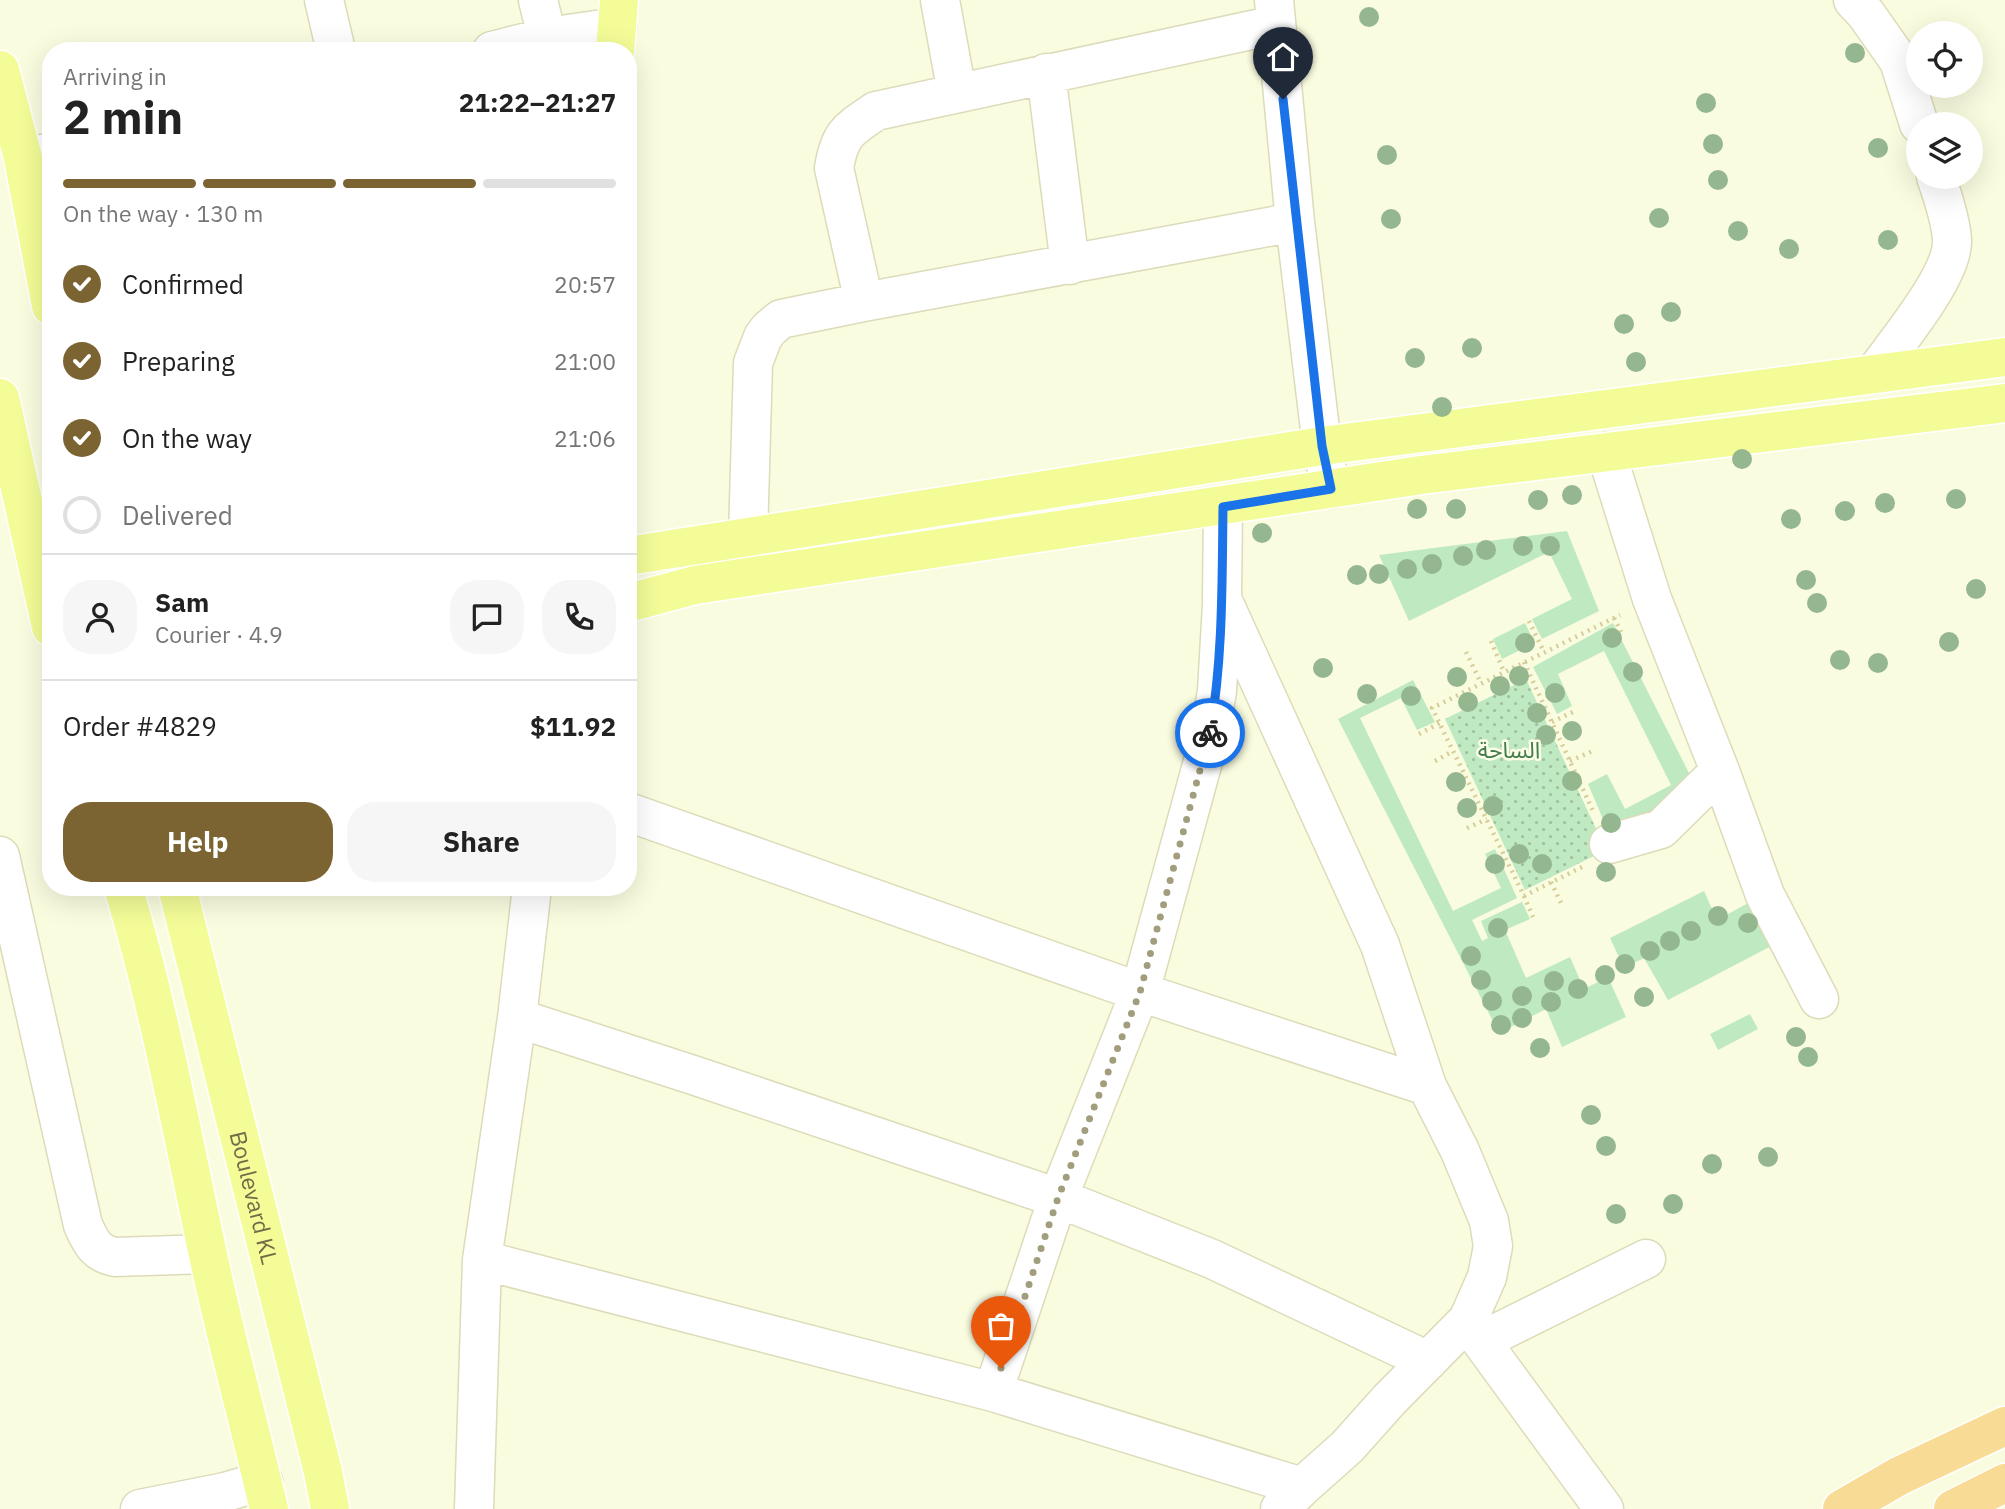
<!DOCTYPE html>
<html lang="en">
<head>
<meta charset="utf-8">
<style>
	body { margin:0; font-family:"IBM Plex Sans","Noto Sans Arabic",sans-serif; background:#f6f6f6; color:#222; height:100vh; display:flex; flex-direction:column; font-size:26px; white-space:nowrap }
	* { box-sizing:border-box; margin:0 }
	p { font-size:23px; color:#767676 }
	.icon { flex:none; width:38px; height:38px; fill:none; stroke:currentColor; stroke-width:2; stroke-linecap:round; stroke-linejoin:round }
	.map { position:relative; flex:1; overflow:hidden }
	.sheet { position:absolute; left:42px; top:42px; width:595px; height:854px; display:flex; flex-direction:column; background:#fff; border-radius:28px; box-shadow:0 7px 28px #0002 }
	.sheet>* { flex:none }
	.controls { position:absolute; left:1906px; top:21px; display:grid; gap:14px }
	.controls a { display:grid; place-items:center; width:77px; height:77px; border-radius:50%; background:#fff; box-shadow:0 7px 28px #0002; font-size:35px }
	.pin { position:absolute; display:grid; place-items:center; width:60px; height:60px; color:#fff; margin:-72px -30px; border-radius:50% 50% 50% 0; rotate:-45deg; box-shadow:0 0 7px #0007 }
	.pin .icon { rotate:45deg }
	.courier { position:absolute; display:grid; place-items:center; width:70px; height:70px; margin:-35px; border:5px solid #1a73e8; border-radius:50%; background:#fff; color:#222; box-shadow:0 2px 9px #0007 }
	.summary em { font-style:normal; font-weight:700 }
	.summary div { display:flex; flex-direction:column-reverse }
	.summary { display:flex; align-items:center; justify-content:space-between; height:119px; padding:0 21px }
	h1 { font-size:46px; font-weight:700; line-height:52px }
	.bar { display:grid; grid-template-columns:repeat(4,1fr); gap:10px 7px; align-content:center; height:84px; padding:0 21px }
	.bar i { height:9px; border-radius:5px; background:#e0e0e0 }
	.bar .active { background:#7b6431 }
	.bar p { grid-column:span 4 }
	.line { display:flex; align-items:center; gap:18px; padding:0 21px; border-top:2px solid #e0e0e0 }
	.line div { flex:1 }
	.round { display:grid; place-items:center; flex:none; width:74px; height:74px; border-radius:28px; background:#f6f6f6 }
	ol { padding:0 21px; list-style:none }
	li { display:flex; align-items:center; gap:21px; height:77px }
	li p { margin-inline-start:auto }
	li .icon { padding:7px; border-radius:50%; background:#7b6431; color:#fff; stroke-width:4 }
	li:last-child { color:#767676 }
	li i { width:38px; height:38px; border:4px solid #e0e0e0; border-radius:50% }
	.cta { display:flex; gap:14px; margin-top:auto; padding:14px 21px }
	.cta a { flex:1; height:80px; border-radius:28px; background:#7b6431; color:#fff; font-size:28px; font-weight:700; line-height:80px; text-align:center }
	.cta a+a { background:#f6f6f6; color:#222 }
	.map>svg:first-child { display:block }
	.green { fill:#bfe9c1 }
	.park { fill:url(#park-dots) }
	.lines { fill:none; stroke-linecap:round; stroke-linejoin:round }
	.minor-casing { stroke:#dddbb9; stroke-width:41 }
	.major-casing { stroke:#fff; stroke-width:41 }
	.highway-casing { stroke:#fff; stroke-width:41 }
	.path { stroke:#d6cd9b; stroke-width:4.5; stroke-dasharray:2 5; stroke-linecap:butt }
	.minor { stroke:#fff; stroke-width:38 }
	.major { stroke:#f3fc97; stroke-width:38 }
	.highway { stroke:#f8dc95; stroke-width:38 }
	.tree { fill:#94b78f }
	.done { stroke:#a29e7d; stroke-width:7; stroke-dasharray:0 12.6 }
	.route { stroke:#1a73e8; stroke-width:9 }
	.labels { text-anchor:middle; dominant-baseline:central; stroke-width:5; stroke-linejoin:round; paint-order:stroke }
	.park-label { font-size:23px; fill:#417e4c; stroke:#fdffe6 }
	.street-label { font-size:23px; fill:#736b47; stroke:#fdffe6 }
</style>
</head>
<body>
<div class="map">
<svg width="2005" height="1509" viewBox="0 0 2005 1509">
	<defs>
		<pattern id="park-dots" width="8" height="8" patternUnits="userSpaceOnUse" patternTransform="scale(1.75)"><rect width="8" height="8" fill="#bfe9c1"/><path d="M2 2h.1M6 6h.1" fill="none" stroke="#a0c19f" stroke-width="1.8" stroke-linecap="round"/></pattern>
	</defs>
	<rect width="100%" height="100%" fill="#fafce0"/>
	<!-- green -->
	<path class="green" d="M 1567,531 L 1599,611 L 1542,639 L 1532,619 L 1572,599 L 1549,552 L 1409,621 L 1379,555 Z
		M 1525,623 L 1535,643 L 1502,659 L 1493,639 Z
		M 1613,623 L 1692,779 L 1657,818 L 1611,838 L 1588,784 L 1607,774 L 1625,809 L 1671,785 L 1604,651 L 1558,674 L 1572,706 L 1557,714 L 1533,667 Z
		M 1413,680 L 1435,722 L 1417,730 L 1401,698 L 1360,718 L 1453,911 L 1501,888 L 1485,854 L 1495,849 L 1517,898 L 1472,920 L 1482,941 L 1488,938 L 1481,921 L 1522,902 L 1530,919 L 1505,930 L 1526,978 L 1570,957 L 1584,989 L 1608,977 L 1626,1017 L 1562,1047 L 1546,1009 L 1499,1033 L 1338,719 Z
		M 1704,891 L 1717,920 L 1752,901 L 1777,943 L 1668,1000 L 1644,958 L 1624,968 L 1610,938 Z
		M 1750,1014 L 1758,1029 L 1718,1050 L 1710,1034 Z"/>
	<!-- park -->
	<path class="park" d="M 1526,679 L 1606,850 L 1525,890 L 1445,719 Z"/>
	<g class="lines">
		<defs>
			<path id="minor" d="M 324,0 L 336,51
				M 538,0 L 547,37
				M 940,0 L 957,93
				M 1274,0 L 1295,222 L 1322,446 L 1331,489
				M 1853,0 L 1866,14 L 1899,61 L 1919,124
				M 492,51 L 547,37 L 617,27
				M 1046,73 L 1070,265
				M 23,158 L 51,152
				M 864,302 L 834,168 C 840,133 848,130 876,111 L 1275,25
				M 1874,374 C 1895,344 1954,275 1952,240 C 1951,222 1942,194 1936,177
				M 1606,452 L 1652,599 L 1720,771 L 1765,895 L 1819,999
				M 1223,507 L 1222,599 L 1380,945 L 1427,1086 L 1460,1151 L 1489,1221 L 1493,1246 L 1487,1277 L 1468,1320 L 1389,1400 L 1347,1447 L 1302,1487 L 1280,1509
				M 748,537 L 753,363 L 763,337 L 769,329 L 781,319 L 864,302 L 1295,222
				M 628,812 L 1140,992 L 1427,1086
				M 1609,844 L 1661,829 L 1720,771
				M 0,856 L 83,1225 C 91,1243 96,1253 115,1257 L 207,1254
				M 517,1018 L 696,1076 L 1058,1198 L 1212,1259 L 1428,1361
				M 482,1260 L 993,1392 L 1302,1487
				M 1468,1320 L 1481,1341 L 1604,1509
				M 1481,1341 L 1646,1259
				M 993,1392 L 1058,1198 L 1140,992 L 1208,743 L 1217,691 L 1222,604
				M 140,1509 L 225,1492 L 263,1481
				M 474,1509 L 482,1260 L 517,1018 L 532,887"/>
			<g id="major">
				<path d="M 615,51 L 619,0"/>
				<path d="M 0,70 L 23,158 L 51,306"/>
				<path d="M 0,398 L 51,627"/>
				<path d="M 628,556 L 1322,446 L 2005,357"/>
				<path d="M 628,603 L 695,585 L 1421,475 L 2005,403"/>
				<path d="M 123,887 C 159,1006 181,1129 207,1250 C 225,1337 249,1423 269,1509"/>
				<path id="s1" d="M 177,887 L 323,1472 L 330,1509"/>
			</g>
			<path id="highway" d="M 1842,1509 L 1899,1476 L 2005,1426
				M 1953,1509 L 2005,1483"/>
		</defs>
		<!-- minor casing -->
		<use href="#minor" class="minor-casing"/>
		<!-- major casing -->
		<use href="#major" class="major-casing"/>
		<!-- highway casing -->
		<use href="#highway" class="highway-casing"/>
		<!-- path -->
		<path class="path" d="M 1614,618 L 1621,632
			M 1529,621 L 1544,652
			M 1491,641 L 1504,672
			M 1466,652 L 1481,683
			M 1524,662 L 1593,811
			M 1552,722 L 1575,711
			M 1419,734 L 1440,723
			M 1435,761 L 1453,751
			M 1570,761 L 1595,750
			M 1467,828 L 1487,819
			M 1582,867 L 1524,896 L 1432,708 L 1620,615
			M 1551,882 L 1561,903
			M 1524,896 L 1533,917"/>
		<!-- minor -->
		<use href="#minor" class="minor"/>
		<!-- major -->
		<use href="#major" class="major"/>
		<!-- highway -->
		<use href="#highway" class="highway"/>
	</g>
	<!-- trees -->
	<g class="tree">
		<circle cx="1369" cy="17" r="10"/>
		<circle cx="1855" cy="53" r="10"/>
		<circle cx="1706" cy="103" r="10"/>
		<circle cx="1713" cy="144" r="10"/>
		<circle cx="1878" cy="148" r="10"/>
		<circle cx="1387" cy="155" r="10"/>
		<circle cx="1718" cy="180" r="10"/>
		<circle cx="1659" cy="218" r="10"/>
		<circle cx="1391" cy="219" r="10"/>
		<circle cx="1738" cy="231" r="10"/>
		<circle cx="1888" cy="240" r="10"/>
		<circle cx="1789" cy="249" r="10"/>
		<circle cx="1671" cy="312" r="10"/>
		<circle cx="1624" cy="324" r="10"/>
		<circle cx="1472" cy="348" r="10"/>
		<circle cx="1415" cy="358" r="10"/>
		<circle cx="1636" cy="362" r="10"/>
		<circle cx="1442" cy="407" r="10"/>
		<circle cx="1742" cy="459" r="10"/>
		<circle cx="1572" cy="495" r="10"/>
		<circle cx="1956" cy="499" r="10"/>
		<circle cx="1538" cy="500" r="10"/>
		<circle cx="1885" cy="503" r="10"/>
		<circle cx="1417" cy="509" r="10"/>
		<circle cx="1456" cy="509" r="10"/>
		<circle cx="1845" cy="511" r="10"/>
		<circle cx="1791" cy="519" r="10"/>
		<circle cx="1262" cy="533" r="10"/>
		<circle cx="1523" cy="546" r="10"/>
		<circle cx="1550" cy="546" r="10"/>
		<circle cx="1486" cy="550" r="10"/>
		<circle cx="1463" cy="556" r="10"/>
		<circle cx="1432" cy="564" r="10"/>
		<circle cx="1407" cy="569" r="10"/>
		<circle cx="1379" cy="574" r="10"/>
		<circle cx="1357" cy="575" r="10"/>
		<circle cx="1806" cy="580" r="10"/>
		<circle cx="1976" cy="589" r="10"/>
		<circle cx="1817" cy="603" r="10"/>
		<circle cx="1612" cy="638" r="10"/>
		<circle cx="1949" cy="642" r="10"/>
		<circle cx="1525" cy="643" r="10"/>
		<circle cx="1840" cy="660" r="10"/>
		<circle cx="1878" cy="663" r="10"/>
		<circle cx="1323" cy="668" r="10"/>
		<circle cx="1633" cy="672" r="10"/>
		<circle cx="1519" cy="676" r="10"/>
		<circle cx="1457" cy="677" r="10"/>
		<circle cx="1500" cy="686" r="10"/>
		<circle cx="1555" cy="693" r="10"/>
		<circle cx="1367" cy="694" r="10"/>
		<circle cx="1411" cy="696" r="10"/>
		<circle cx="1468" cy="702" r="10"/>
		<circle cx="1537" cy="713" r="10"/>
		<circle cx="1572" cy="731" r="10"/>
		<circle cx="1546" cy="735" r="10"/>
		<circle cx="1572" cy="781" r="10"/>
		<circle cx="1456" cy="782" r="10"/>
		<circle cx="1493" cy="806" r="10"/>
		<circle cx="1467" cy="808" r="10"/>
		<circle cx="1611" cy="823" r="10"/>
		<circle cx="1519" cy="854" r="10"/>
		<circle cx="1495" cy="864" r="10"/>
		<circle cx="1542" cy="864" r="10"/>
		<circle cx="1606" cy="872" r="10"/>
		<circle cx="1718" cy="916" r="10"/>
		<circle cx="1748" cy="923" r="10"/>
		<circle cx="1498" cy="928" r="10"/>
		<circle cx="1691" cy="931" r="10"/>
		<circle cx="1670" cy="941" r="10"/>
		<circle cx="1650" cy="951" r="10"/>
		<circle cx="1471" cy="956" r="10"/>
		<circle cx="1625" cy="964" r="10"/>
		<circle cx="1605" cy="975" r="10"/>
		<circle cx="1481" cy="980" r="10"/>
		<circle cx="1554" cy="981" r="10"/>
		<circle cx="1578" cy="989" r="10"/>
		<circle cx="1522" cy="996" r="10"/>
		<circle cx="1644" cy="997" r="10"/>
		<circle cx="1492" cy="1001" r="10"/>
		<circle cx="1551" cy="1002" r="10"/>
		<circle cx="1522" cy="1018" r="10"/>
		<circle cx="1501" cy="1025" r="10"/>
		<circle cx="1796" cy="1037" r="10"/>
		<circle cx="1540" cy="1048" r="10"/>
		<circle cx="1808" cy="1057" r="10"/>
		<circle cx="1591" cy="1115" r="10"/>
		<circle cx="1606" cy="1146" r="10"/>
		<circle cx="1768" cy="1157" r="10"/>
		<circle cx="1712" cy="1164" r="10"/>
		<circle cx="1673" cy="1204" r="10"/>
		<circle cx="1616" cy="1214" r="10"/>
	</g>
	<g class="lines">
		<!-- done -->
		<path class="done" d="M 1001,1368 L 1058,1198 L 1140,992 L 1210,733"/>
		<!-- route -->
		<path class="route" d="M 1210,733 C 1223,658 1222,583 1223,507 L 1331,489 L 1322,446 L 1283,99"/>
	</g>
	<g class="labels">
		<!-- park labels -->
		<g class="park-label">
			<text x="1509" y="749">الساحة</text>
		</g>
		<!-- street labels -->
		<g class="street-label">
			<text stroke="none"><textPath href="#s1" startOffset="320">Boulevard KL</textPath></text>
		</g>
	</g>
</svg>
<div class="controls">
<a><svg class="icon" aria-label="locate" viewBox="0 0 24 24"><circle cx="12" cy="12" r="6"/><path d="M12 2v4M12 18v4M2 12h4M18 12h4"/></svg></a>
<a><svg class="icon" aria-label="layers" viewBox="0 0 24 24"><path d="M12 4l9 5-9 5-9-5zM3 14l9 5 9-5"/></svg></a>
</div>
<div class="pin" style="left:1001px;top:1368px;background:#ea580c"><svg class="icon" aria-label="bag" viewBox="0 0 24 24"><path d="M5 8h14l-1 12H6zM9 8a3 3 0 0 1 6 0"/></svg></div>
<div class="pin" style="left:1283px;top:99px;background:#1f2937"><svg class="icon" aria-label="home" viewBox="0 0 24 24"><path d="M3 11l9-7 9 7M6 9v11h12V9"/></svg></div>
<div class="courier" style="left:1210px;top:733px"><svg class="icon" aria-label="bike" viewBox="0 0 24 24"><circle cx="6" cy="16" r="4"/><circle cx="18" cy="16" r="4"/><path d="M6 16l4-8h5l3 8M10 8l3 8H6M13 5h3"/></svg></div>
<section class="sheet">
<div class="summary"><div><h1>2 min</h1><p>Arriving in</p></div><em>21:22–21:27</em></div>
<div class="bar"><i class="active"></i><i class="active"></i><i class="active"></i><i></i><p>On the way · 130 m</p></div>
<ol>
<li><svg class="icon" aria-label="check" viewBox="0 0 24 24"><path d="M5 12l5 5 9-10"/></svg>Confirmed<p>20:57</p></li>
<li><svg class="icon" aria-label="check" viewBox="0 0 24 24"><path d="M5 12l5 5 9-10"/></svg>Preparing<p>21:00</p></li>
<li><svg class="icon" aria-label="check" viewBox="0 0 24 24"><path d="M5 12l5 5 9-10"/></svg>On the way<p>21:06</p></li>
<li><i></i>Delivered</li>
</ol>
<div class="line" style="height:126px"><a class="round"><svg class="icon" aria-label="person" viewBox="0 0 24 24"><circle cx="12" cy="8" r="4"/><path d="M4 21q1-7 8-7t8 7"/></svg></a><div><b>Sam</b><p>Courier · 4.9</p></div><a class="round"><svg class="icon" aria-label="chat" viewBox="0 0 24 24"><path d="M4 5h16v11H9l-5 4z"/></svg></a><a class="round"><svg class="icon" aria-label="phone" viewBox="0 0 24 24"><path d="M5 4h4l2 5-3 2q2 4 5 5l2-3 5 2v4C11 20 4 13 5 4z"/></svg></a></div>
<div class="line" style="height:91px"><div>Order #4829</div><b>$11.92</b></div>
<div class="cta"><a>Help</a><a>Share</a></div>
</section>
</div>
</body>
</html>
